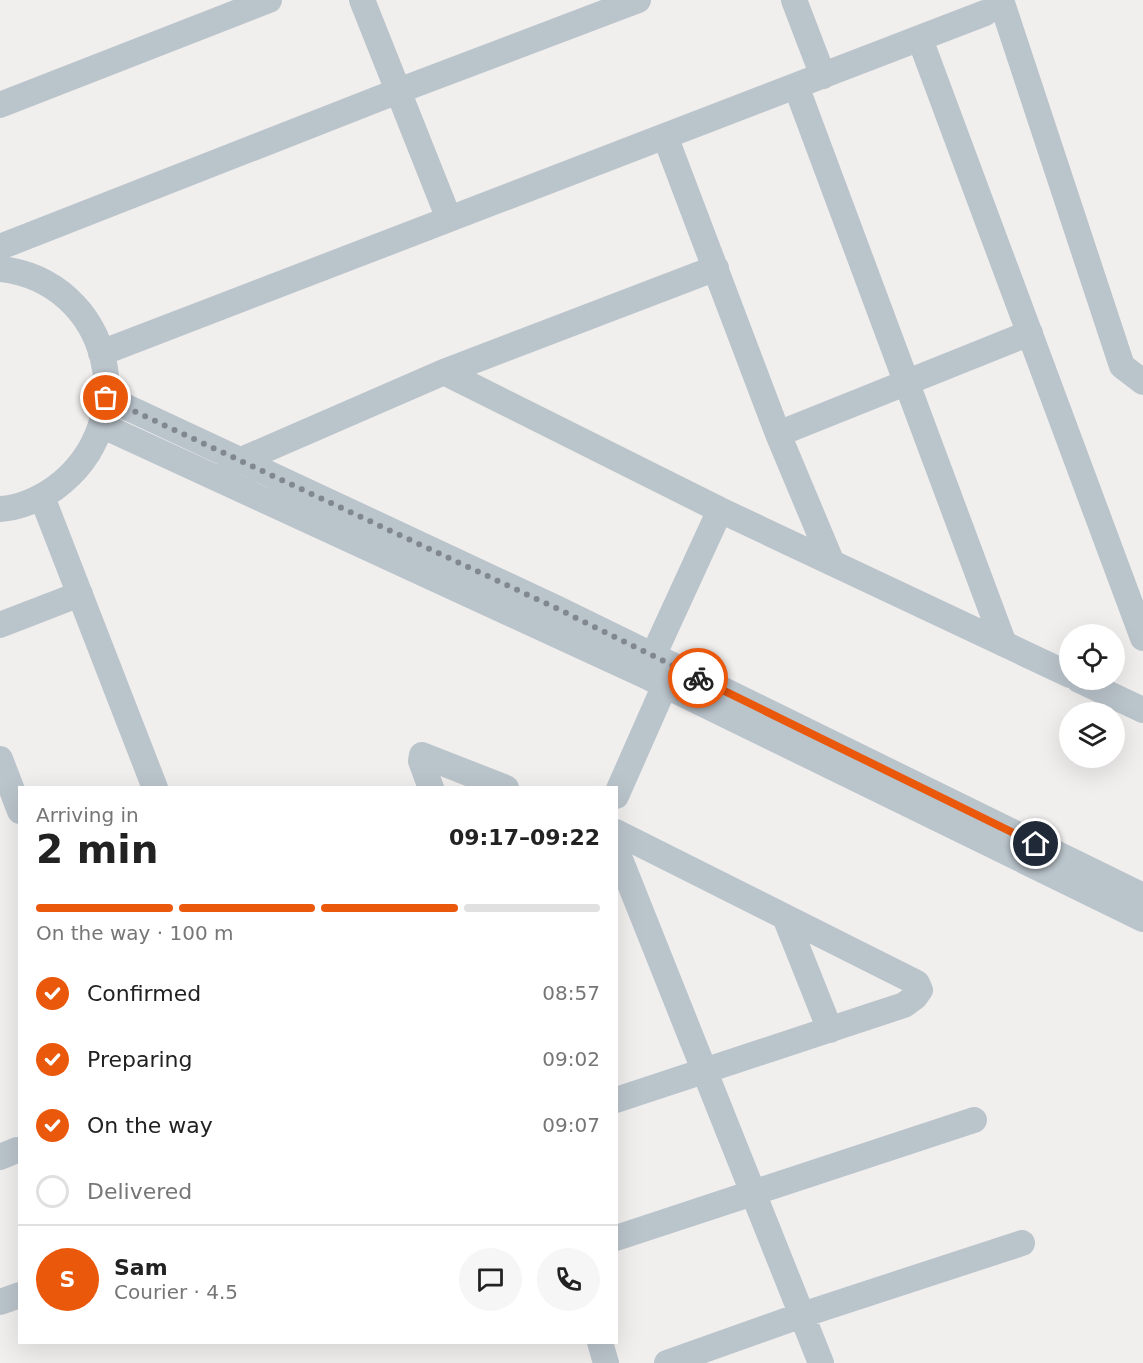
<!DOCTYPE html>
<html lang="en">
<head>
<meta charset="utf-8">
<style>
	body { margin:0; font-family:"DejaVu Sans",sans-serif; background:#f6f6f6; color:#222; height:100vh; display:flex; flex-direction:column; font-size:22px; white-space:nowrap }
	* { box-sizing:border-box; margin:0 }
	p { font-size:20px; color:#767676 }
	.icon { flex:none; width:33px; height:33px; fill:none; stroke:currentColor; stroke-width:2; stroke-linecap:round; stroke-linejoin:round }
	.map { position:relative; flex:1; overflow:hidden }
	.side { position:absolute; left:18px; top:786px; width:600px; height:558px; display:flex; flex-direction:column; background:#fff; border-radius:0px; box-shadow:0 6px 24px #0002 }
	.side>* { flex:none }
	.fabs { position:absolute; left:1059px; top:624px; display:grid; gap:12px }
	.fabs a { display:grid; place-items:center; width:66px; height:66px; border-radius:50%; background:#fff; box-shadow:0 6px 24px #0002; font-size:30px }
	.pin { position:absolute; display:grid; place-items:center; width:51px; height:51px; color:#fff; margin:-26px; border:3px solid #fff; border-radius:50%; box-shadow:0 2px 6px #0007 }
	.courier { position:absolute; display:grid; place-items:center; width:60px; height:60px; margin:-30px; border:4px solid #ea580c; border-radius:50%; background:#fff; color:#222; box-shadow:0 2px 8px #0007 }
	.headline em { font-style:normal; font-weight:700 }
	.headline div { display:flex; flex-direction:column-reverse }
	.headline { display:flex; align-items:center; justify-content:space-between; height:102px; padding:0 18px }
	h1 { font-size:39px; font-weight:700; line-height:45px }
	.bar { display:grid; grid-template-columns:repeat(4,1fr); gap:9px 6px; align-content:center; height:72px; padding:0 18px }
	.bar i { height:8px; border-radius:4px; background:#e0e0e0 }
	.bar .on { background:#ea580c }
	.bar p { grid-column:span 4 }
	.line { display:flex; align-items:center; gap:15px; padding:0 18px; border-top:2px solid #e0e0e0 }
	.line div { flex:1 }
	.round { display:grid; place-items:center; flex:none; width:63px; height:63px; border-radius:32px; background:#f6f6f6 }
	ol { padding:0 18px; list-style:none }
	li { display:flex; align-items:center; gap:18px; height:66px }
	li p { margin-inline-start:auto }
	li .icon { padding:6px; border-radius:50%; background:#ea580c; color:#fff; stroke-width:4 }
	li:last-child { color:#767676 }
	li i { width:33px; height:33px; border:3px solid #e0e0e0; border-radius:50% }
	.map>svg:first-child { display:block }
	.lines { fill:none; stroke-linecap:round; stroke-linejoin:round }
	.street { stroke:#bac4cb; stroke-width:26 }
	.done { stroke:#82898e; stroke-width:6; stroke-dasharray:0 10.8 }
	.route { stroke:#ea580c; stroke-width:8 }
</style>
</head>
<body>
<div class="map">
<svg width="1143" height="1363" viewBox="0 0 1143 1363">
	<rect width="100%" height="100%" fill="#f1eeee"/>
	<g class="lines">
		<!-- street -->
		<path class="street" d="M 362,0 L 449,219
			M 794,0 L 823,76
			M 1001,0 L 1122,366 L 1143,382
			M 920,39 L 1143,638
			M 796,86 L 1004,644
			M 0,105 L 269,0
			M 665,136 L 778,434 L 832,563
			M 0,247 L 398,91 L 638,0
			M 0,269 C 111,281 145,422 55,488 C 40,499 19,508 0,509
			M 101,353 L 985,13
			M 444,372 L 720,510 L 1070,675
			M 107,398 L 556,608 L 1143,896
			M 101,425 L 648,677 L 1143,919
			M 778,434 L 1030,333
			M 230,465 L 444,372 L 716,268
			M 42,497 L 155,788
			M 0,625 L 80,594
			M 650,671 L 653,656 L 720,510
			M 1079,680 L 1143,710
			M 0,759 L 20,811
			M 431,788 L 421,761 L 422,755 L 506,788
			M 616,796 L 665,685
			M 616,832 L 917,983 L 920,990 L 915,997 L 904,1005 L 616,1100
			M 616,849 L 821,1363
			M 785,917 L 830,1030
			M 0,1157 L 17,1150
			M 616,1238 L 974,1120
			M 0,1302 L 20,1295
			M 600,1342 L 606,1363
			M 667,1363 L 802,1315 L 1022,1243"/>
	</g>
	<g class="lines">
		<!-- done -->
		<path class="done" d="M 106,398 L 556,608 L 698,678"/>
		<!-- route -->
		<path class="route" d="M 698,678 L 1036,844"/>
	</g>
</svg>
<div class="fabs">
<a><svg class="icon" aria-label="locate" viewBox="0 0 24 24"><circle cx="12" cy="12" r="6"/><path d="M12 2v4M12 18v4M2 12h4M18 12h4"/></svg></a>
<a><svg class="icon" aria-label="layers" viewBox="0 0 24 24"><path d="M12 4l9 5-9 5-9-5zM3 14l9 5 9-5"/></svg></a>
</div>
<div class="pin" style="left:106px;top:398px;background:#ea580c"><svg class="icon" aria-label="bag" viewBox="0 0 24 24"><path d="M5 8h14l-1 12H6zM9 8a3 3 0 0 1 6 0"/></svg></div>
<div class="pin" style="left:1036px;top:844px;background:#1f2937"><svg class="icon" aria-label="home" viewBox="0 0 24 24"><path d="M3 11l9-7 9 7M6 9v11h12V9"/></svg></div>
<div class="courier" style="left:698px;top:678px"><svg class="icon" aria-label="bike" viewBox="0 0 24 24"><circle cx="6" cy="16" r="4"/><circle cx="18" cy="16" r="4"/><path d="M6 16l4-8h5l3 8M10 8l3 8H6M13 5h3"/></svg></div>
<section class="side">
<div class="headline"><div><h1>2 min</h1><p>Arriving in</p></div><em>09:17–09:22</em></div>
<div class="bar"><i class="on"></i><i class="on"></i><i class="on"></i><i></i><p>On the way · 100 m</p></div>
<ol>
<li><svg class="icon" aria-label="check" viewBox="0 0 24 24"><path d="M5 12l5 5 9-10"/></svg>Confirmed<p>08:57</p></li>
<li><svg class="icon" aria-label="check" viewBox="0 0 24 24"><path d="M5 12l5 5 9-10"/></svg>Preparing<p>09:02</p></li>
<li><svg class="icon" aria-label="check" viewBox="0 0 24 24"><path d="M5 12l5 5 9-10"/></svg>On the way<p>09:07</p></li>
<li><i></i>Delivered</li>
</ol>
<div class="line" style="height:108px"><b class="round" style="background:#ea580c;color:#fff">S</b><div><b>Sam</b><p>Courier · 4.5</p></div><a class="round"><svg class="icon" aria-label="chat" viewBox="0 0 24 24"><path d="M4 5h16v11H9l-5 4z"/></svg></a><a class="round"><svg class="icon" aria-label="phone" viewBox="0 0 24 24"><path d="M5 4h4l2 5-3 2q2 4 5 5l2-3 5 2v4C11 20 4 13 5 4z"/></svg></a></div>
</section>
</div>
</body>
</html>
